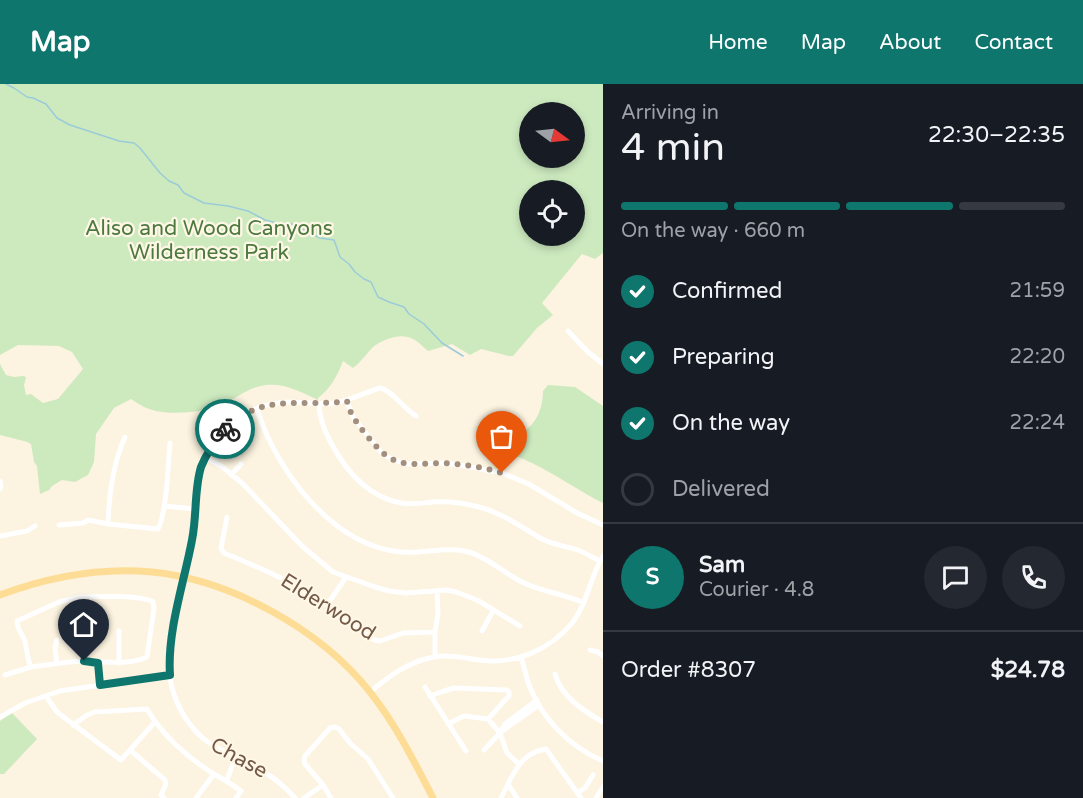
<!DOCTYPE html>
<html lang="en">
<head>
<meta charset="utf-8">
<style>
	body { margin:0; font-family:"Varela Round",sans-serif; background:#242831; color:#f1f3f6; height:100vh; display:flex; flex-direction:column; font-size:22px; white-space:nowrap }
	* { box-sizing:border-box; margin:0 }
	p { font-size:20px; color:#9ea1a6 }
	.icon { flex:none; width:33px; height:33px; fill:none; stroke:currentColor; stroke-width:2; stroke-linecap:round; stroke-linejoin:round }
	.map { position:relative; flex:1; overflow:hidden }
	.panel { display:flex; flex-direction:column; background:#171b24; width:480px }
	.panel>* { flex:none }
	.needle { width:39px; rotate:105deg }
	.buttons { position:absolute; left:519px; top:18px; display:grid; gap:12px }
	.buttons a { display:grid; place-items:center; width:66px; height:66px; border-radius:50%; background:#171b24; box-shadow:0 3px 9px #0003; font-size:30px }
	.pin { position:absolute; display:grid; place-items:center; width:51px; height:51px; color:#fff; margin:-62px -26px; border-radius:50% 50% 50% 0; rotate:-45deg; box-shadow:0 0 6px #0007 }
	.pin .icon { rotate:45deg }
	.courier { position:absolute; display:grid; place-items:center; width:60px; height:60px; margin:-30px; border:4px solid #0f766e; border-radius:50%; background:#fff; color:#222; box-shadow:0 2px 8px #0007 }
	.headline em { font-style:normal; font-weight:600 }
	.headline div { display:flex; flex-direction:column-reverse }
	.headline { display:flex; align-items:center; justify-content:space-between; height:102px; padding:0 18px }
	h1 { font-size:39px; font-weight:600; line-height:45px }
	.bar { display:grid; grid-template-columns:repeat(4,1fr); gap:9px 6px; align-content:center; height:72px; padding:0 18px }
	.bar i { height:8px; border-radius:4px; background:#363941 }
	.bar .current { background:#0f766e }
	.bar p { grid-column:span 4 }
	.line { display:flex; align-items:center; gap:15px; padding:0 18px; border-top:2px solid #363941 }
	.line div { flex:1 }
	.round { display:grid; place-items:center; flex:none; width:63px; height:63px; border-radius:32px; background:#242831 }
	ol { padding:0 18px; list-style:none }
	li { display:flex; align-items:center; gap:18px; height:66px }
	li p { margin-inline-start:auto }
	li .icon { padding:6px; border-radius:50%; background:#0f766e; color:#fff; stroke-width:4 }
	li:last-child { color:#9ea1a6 }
	li i { width:33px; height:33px; border:3px solid #363941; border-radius:50% }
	header { display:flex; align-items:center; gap:36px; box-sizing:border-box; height:84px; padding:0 30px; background:#0f766e; color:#fff }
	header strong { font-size:28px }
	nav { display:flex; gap:33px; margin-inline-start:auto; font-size:21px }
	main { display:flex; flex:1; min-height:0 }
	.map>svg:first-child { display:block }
	.green { fill:#cdeabf; fill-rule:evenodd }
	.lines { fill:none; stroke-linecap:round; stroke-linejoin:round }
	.stream { stroke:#9bcbd8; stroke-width:1.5 }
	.minor { stroke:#fff; stroke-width:5 }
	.major { stroke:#fddd96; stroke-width:7 }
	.done { stroke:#a38f7d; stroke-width:6; stroke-dasharray:0 10.8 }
	.route { stroke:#0f766e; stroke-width:8 }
	.labels { text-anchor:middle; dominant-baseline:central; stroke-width:4.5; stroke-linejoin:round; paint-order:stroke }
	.park-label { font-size:21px; fill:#4c793f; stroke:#fff7e6 }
	.street-label { font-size:21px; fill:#735947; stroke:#fff7e6 }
</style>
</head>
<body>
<header>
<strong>Map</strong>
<nav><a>Home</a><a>Map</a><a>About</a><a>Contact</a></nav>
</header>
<main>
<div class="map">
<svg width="603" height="714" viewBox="0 0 603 714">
	<rect width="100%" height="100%" fill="#fcf3e0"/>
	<!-- green -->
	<path class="green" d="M 0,0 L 603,0 L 603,169 L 595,175 L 582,170 L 542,219 L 553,231 L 537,244 L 513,272 L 509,272 L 481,265 L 470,271 L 452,260 L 428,267 C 424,264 419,258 413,255 C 401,248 383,255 373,263 C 366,270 361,278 353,284 L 343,277 C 338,291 330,305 318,314 L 318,316 C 301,308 285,299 266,301 C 249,303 238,313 224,320 C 206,328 175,331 156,327 C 147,325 138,320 131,315 L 114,324 L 96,350 L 94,378 L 88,391 L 75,398 L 62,396 L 52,402 L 49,406 L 40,410 L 37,382 L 34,378 L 31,360 C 25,356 9,354 0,351 L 0,280 L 6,291 L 14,293 L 23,292 L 26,293 L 24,301 L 26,311 L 31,310 L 43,319 L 58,315 L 83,285 L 72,268 L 59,262 L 18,261 L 0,271 ZM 574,28 L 574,74 L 530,74 L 530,28 ZM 574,106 L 574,152 L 530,152 L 530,106 Z
		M 548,301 L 575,303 L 603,322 L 603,419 C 567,401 535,374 494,366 L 497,352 C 505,351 514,351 521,348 C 537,342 543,322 543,307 Z
		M 12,629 L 37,655 L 4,690 L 0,690 L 0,637 Z"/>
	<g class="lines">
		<!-- stream -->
		<path class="stream" d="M 6,0 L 14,4 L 27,13 L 33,14 L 46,20 L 57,34 L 70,41 L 119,57 L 134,59 L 140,64 L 160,89 L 169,97 L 178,101 L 184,109 L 204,119 L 228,122 L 248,127 L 265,136 L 281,140 L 288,139 L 295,141 L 320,154 L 334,156 L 340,173 L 349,180 L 355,188 L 364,195 L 371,198 L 378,213 L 389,218 L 404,223 L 409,230 L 424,240 L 442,259 L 463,272"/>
		<!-- minor -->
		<path class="minor" d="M 568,247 L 588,268 L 603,280
			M 347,317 L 353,333 L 381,368 L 390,374 L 400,378 L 410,380 L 442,379 L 460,381 L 502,389 L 529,400 L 577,429 L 603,441
			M 319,320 C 319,334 324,346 331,359 C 346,387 368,413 401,419 C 412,421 423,419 433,418 C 448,417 464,419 479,423 C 502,429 520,442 540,454 C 551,460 563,462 575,465 C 584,468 592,473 600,477
			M 257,325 C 276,386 332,462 401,468 C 423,470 447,462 469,468 C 489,474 505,490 524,499 C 543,508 565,510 584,519
			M 205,373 L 221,382 L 242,399 L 302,462 L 333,488 L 375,503 L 389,507 L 406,509 L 447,506 L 456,508 L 477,516 L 520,542
			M 231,391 L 241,380
			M 0,397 L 1,402 L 0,405
			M 164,422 L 196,425
			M 227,433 L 221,464 L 224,469 C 253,481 282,493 309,509 C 332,523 352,540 374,556 L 380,557 L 403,549 L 435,548
			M 108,440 C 109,411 113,379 125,353
			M 59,441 L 83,439 L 88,436 L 108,440 L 158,445 C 167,428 168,380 170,359
			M 0,452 L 27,447 L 35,442
			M 80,513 C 97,513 139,510 153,518 L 154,524 L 147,573 C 127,582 104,577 82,577 C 65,578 48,581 31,583 C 27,575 27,566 25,557 C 22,550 17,545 17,537 L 59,518 Z
			M 327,521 L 346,493
			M 119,547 L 119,579
			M 482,547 L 493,527
			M 57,556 L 55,564 L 57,580
			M 590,566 L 598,568 L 603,572
			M 435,573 L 435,548 L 438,530 L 437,507
			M 521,573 C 524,582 526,592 529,601 C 542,635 570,663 603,677
			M 84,577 L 85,548
			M 98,579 L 100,601
			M 555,590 C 561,613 584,627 603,638
			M 5,591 L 31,583
			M 425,603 L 466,667
			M 370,608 C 389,592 408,578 434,573 C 449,570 464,574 479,576 C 515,581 550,566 573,538 C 588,518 590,493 603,472
			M 46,612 L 57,628 L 121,676 L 155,638
			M 430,612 L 441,608 L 454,604 L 507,606 L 509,608 L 509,612 L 488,635
			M 0,633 L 25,619 L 60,607 L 170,591
			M 448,640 L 464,632 L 488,635 L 500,649 L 507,669 L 519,680
			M 73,641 L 87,631 L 95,628 L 147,625 C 162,651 188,674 214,690 C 223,695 232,700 241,707 L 236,714
			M 501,648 L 539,621
			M 130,666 L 165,696 L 166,700 L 161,711 L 164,714
			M 484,666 L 500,649 L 505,640 L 537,616
			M 227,696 L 235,674
			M 577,709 L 585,704 L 593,691
			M 196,714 L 214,690
			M 295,714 C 286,704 276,695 264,688 C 237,671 209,667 189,639 C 176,622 169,600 169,580 C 169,567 172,555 174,544 C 179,514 188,484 193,455 C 197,431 194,405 202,383 C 208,365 218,350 232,338 C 247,326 268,319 287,318 C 302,318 317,321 333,319 C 350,317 363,309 380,304 C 392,306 404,325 416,332
			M 304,714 L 323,701
			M 331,714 L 323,701 L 305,680 L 304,676 L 305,672 L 330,644 L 335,643 L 339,645 L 350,659 L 368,675 L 393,714
			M 501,714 L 508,700
			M 517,714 L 508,700 C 517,682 525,668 546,665 L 581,714
			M 596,714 L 603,703"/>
		<!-- major -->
		<path class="major" d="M 0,511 C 48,493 100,483 152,488 C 232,496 321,546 370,608 C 396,641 414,677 433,714"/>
	</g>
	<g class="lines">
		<!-- done -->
		<path class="done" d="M 225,345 C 266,307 299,324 347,317 C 350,331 359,342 368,353 C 375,361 382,370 392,375 C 408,383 425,379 442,379 C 462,380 482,383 502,389"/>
		<!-- route -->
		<path class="route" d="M 84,577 L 98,579 L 100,601 L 170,591 C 167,547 184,499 192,456 C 197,432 194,406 201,383 C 207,368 215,357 225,345"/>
	</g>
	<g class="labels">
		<!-- park labels -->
		<g class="park-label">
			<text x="209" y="144">Aliso and Wood Canyons<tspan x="209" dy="24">Wilderness Park</tspan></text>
		</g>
		<!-- street labels -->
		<g class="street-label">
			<text transform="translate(328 523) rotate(32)">Elderwood</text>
			<text transform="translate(239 674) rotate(29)">Chase</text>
		</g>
	</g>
</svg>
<div class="buttons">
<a><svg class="needle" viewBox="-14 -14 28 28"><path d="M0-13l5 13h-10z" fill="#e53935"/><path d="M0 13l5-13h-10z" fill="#9ea1a6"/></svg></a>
<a><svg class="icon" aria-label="locate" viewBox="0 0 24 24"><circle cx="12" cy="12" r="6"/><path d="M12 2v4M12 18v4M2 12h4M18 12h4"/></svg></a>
</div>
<div class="pin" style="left:502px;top:389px;background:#ea580c"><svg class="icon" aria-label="bag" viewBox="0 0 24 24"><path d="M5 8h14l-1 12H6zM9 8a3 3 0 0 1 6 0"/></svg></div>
<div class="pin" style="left:84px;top:577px;background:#1f2937"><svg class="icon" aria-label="home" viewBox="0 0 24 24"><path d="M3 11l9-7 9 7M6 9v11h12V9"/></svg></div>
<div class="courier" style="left:225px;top:345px"><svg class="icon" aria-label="bike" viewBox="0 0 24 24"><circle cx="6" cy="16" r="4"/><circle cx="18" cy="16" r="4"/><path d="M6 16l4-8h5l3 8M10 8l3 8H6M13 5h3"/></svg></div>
</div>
<section class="panel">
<div class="headline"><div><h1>4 min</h1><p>Arriving in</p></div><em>22:30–22:35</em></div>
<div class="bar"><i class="current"></i><i class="current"></i><i class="current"></i><i></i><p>On the way · 660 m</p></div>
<ol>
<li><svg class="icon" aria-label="check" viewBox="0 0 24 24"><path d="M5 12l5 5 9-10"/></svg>Confirmed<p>21:59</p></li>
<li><svg class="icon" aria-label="check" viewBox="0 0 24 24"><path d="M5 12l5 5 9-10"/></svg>Preparing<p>22:20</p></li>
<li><svg class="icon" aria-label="check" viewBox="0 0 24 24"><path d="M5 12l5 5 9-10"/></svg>On the way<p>22:24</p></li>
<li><i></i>Delivered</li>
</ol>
<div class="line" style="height:108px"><b class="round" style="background:#0f766e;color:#fff">S</b><div><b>Sam</b><p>Courier · 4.8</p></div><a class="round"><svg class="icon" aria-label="chat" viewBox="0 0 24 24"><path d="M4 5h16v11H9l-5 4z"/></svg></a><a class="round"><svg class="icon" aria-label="phone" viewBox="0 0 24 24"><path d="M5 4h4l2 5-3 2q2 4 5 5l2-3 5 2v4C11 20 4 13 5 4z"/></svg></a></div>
<div class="line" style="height:78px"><div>Order #8307</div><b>$24.78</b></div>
</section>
</main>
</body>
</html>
